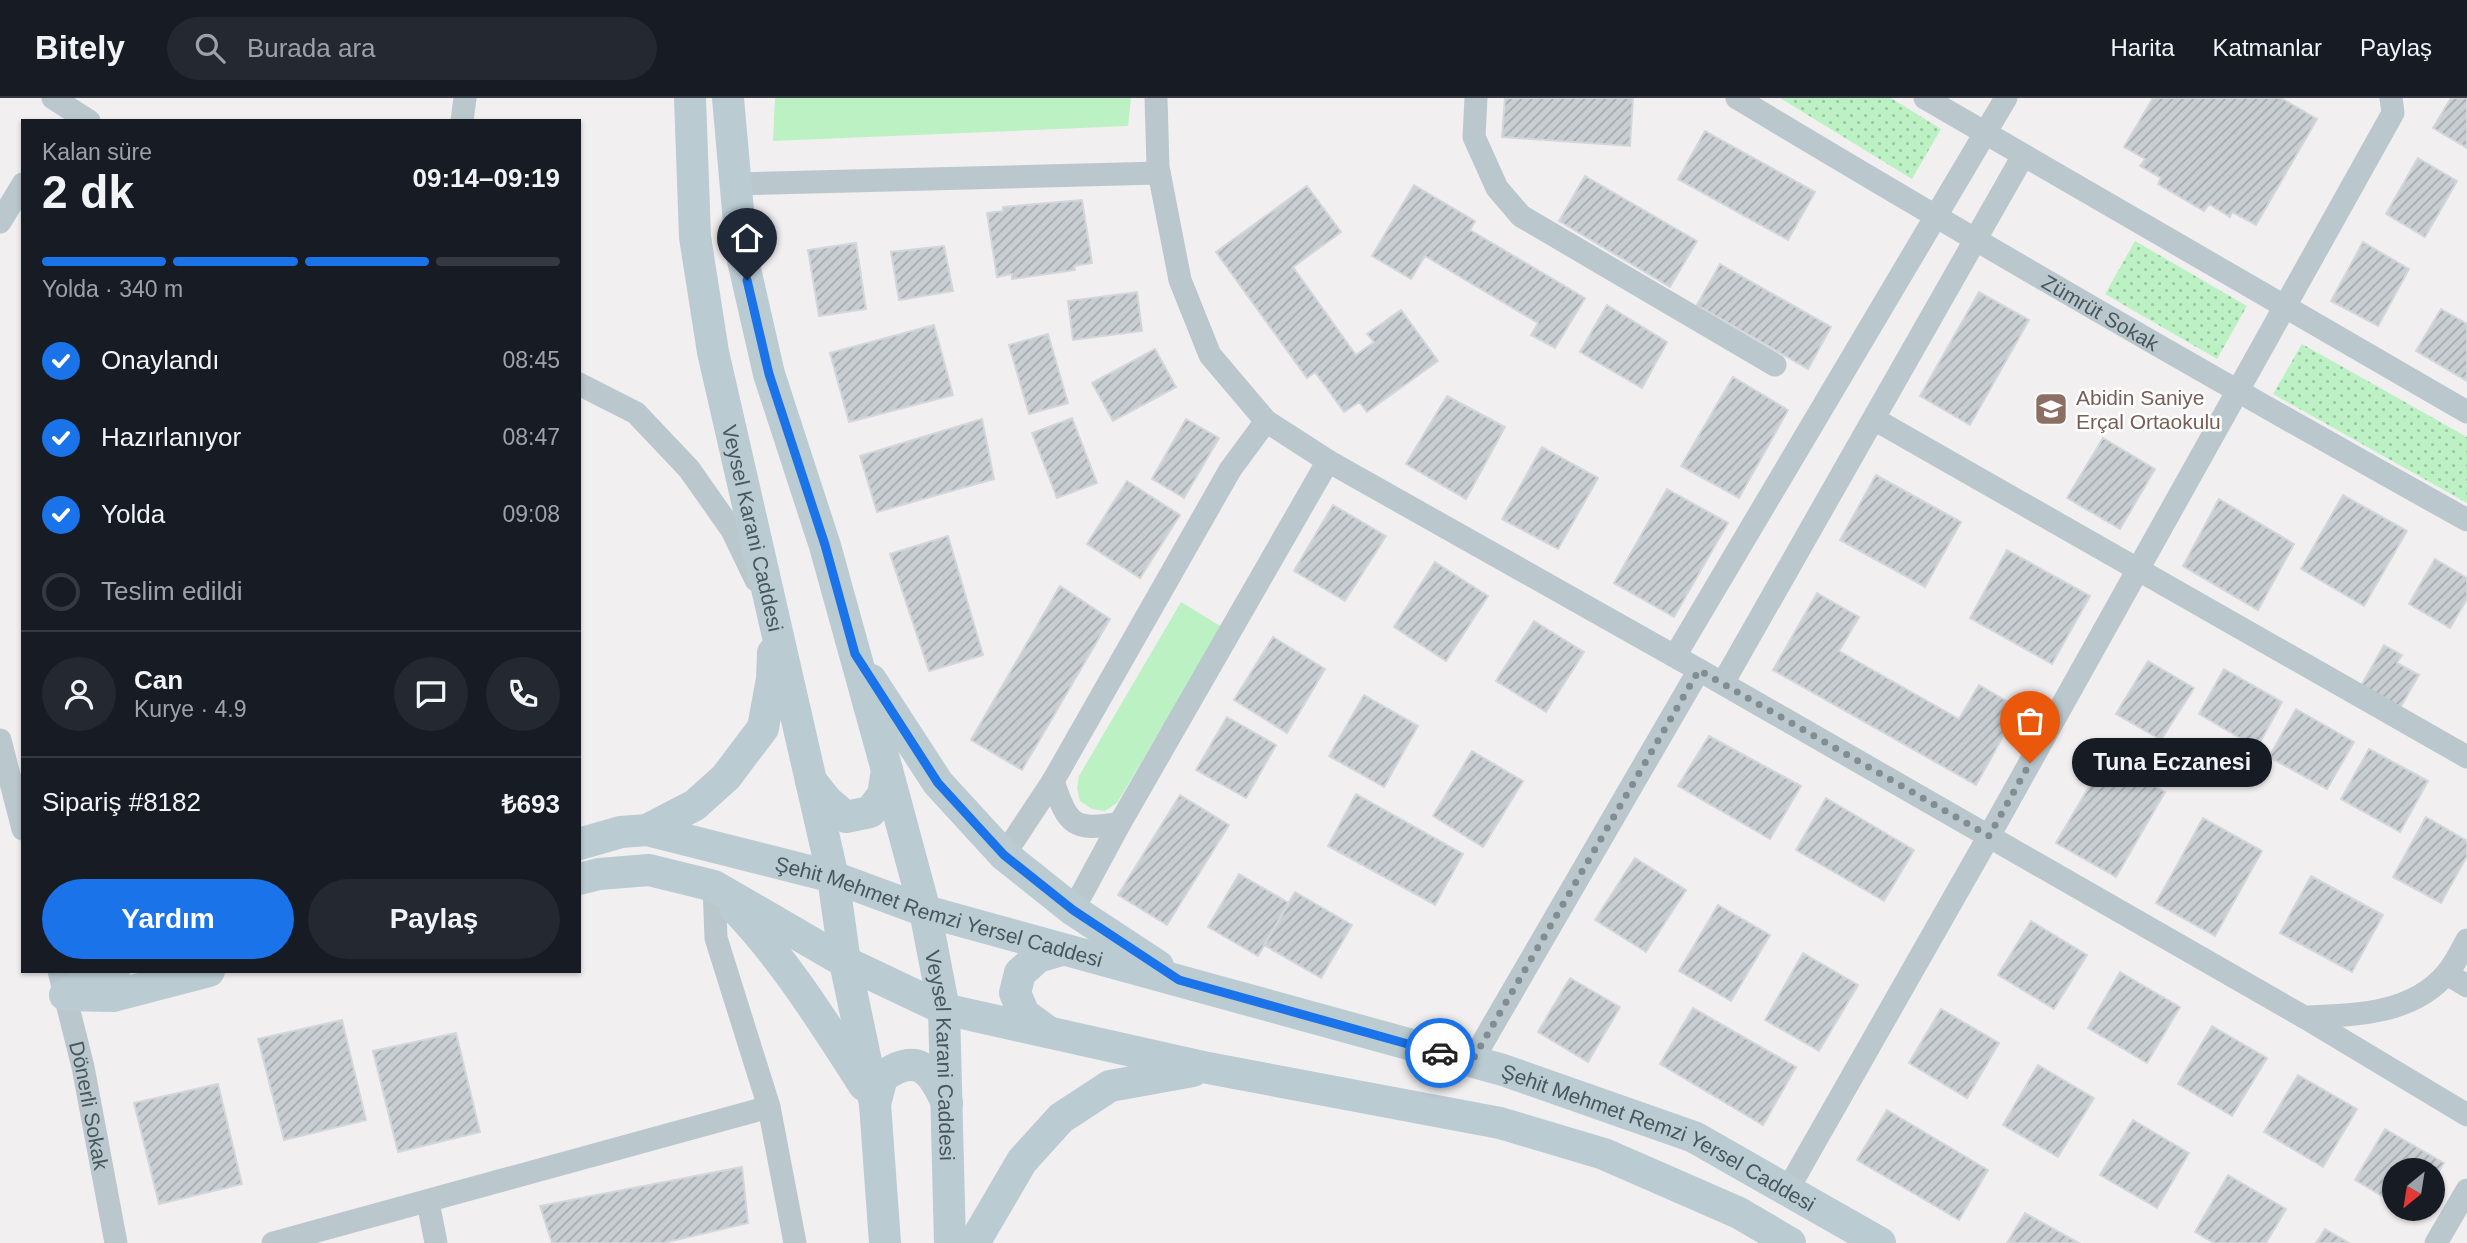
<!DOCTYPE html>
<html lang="tr">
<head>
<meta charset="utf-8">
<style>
	body { margin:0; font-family:Arial,sans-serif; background:#242831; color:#f1f3f6; height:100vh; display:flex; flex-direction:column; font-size:26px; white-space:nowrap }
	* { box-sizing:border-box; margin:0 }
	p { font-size:23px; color:#9ea1a6 }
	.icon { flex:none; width:38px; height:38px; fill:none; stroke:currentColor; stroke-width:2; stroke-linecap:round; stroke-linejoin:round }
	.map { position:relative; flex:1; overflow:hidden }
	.drawer { position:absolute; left:21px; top:21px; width:560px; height:854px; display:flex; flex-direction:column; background:#171b24; border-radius:0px; box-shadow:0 2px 5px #0004 }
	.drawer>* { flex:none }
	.needle { width:46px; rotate:210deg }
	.controls { position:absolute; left:2382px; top:1060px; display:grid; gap:14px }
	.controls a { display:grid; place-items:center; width:63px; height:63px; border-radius:50%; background:#171b24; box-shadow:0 2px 5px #0004; font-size:35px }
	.pin { position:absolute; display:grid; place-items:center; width:60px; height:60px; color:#fff; margin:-72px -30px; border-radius:50% 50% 50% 0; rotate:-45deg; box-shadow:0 0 7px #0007 }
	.pin .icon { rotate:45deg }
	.courier { position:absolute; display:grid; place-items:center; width:70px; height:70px; margin:-35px; border:5px solid #1a73e8; border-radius:50%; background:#fff; color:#222; box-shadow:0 2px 9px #0007 }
	.bubble { position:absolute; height:49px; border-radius:24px; background:#171b24; box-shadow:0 2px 5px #0004; font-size:23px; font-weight:700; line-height:49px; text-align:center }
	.summary em { font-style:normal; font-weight:700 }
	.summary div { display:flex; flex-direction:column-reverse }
	.summary { display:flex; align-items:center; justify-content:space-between; height:119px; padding:0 21px }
	h1 { font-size:46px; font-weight:700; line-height:52px }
	.bar { display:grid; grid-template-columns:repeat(4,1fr); gap:10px 7px; align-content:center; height:84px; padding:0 21px }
	.bar i { height:9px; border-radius:5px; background:#363941 }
	.bar .current { background:#1a73e8 }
	.bar p { grid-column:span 4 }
	.line { display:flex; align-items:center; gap:18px; padding:0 21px; border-top:2px solid #363941 }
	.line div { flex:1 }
	.round { display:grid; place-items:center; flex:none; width:74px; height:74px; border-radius:37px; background:#242831 }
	ol { padding:0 21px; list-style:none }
	li { display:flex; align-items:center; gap:21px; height:77px }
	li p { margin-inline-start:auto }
	li .icon { padding:7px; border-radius:50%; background:#1a73e8; color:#fff; stroke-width:4 }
	li:last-child { color:#9ea1a6 }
	li i { width:38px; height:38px; border:4px solid #363941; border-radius:50% }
	.cta { display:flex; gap:14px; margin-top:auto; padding:14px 21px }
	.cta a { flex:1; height:80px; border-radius:42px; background:#1a73e8; color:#fff; font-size:28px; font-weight:700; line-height:80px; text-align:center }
	.cta a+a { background:#242831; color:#f1f3f6 }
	header { display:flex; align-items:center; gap:42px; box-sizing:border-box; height:98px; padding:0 35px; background:#171b24; border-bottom:2px solid #363941 }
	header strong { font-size:33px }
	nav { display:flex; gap:38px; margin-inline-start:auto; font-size:24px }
	.search { width:490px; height:63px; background:#242831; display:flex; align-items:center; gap:18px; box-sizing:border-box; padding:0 24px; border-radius:38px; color:#9ea1a6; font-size:26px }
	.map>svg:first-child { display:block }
	.grass { fill:url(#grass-dots) }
	.park { fill:#bcf1c4 }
	.building { fill:url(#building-hatch); stroke:#d3d7db; stroke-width:2 }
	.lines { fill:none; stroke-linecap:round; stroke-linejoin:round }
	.minor { stroke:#bac8cd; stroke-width:23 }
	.secondary { stroke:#bacbd2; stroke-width:32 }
	.done { stroke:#828d91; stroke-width:7; stroke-dasharray:0 12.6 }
	.route { stroke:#1a73e8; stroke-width:9 }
	.labels { text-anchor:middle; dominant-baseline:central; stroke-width:5; stroke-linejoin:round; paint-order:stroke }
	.street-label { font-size:21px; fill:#46585e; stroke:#fff }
	.education-label { font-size:21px; fill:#785e54; stroke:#fff; text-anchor:start }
</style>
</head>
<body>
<header>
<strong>Bitely</strong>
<div class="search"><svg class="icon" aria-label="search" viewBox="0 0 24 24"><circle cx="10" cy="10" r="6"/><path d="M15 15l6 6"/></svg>Burada ara</div>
<nav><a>Harita</a><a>Katmanlar</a><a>Paylaş</a></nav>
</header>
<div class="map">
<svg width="2467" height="1145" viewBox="0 0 2467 1145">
	<defs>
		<pattern id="grass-dots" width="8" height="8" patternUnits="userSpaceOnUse" patternTransform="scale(1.75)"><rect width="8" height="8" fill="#bcf1c4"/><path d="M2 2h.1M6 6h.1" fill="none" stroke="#9bc6a2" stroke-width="1.8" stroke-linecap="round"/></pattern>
		<pattern id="building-hatch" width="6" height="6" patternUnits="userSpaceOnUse" patternTransform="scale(1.75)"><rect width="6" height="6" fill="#c9ced2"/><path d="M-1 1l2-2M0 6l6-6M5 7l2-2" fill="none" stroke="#a5aaae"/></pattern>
	</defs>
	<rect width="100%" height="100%" fill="#f2eff0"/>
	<!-- grass -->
	<path class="grass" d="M 1780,0 L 1891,0 L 1941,31 L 1912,81 Z
		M 2135,143 L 2247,208 L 2217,261 L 2105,196 Z
		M 2302,246 L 2467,339 L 2467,405 L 2273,296 Z"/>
	<!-- park -->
	<path class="park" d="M 775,0 L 1131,0 L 1128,28 L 773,43 Z
		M 1181,504 L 1222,529 L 1117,705 L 1105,713 L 1092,711 L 1080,703 L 1077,691 L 1079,678 Z"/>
	<!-- building -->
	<path class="building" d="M 1505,0 L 1633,0 L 1630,48 L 1502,39 Z
		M 2153,0 L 2281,0 L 2317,21 L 2256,127 L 2232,114 L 2230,119 L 2209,106 L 2204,113 L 2158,86 L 2161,80 L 2140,68 L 2145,61 L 2124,49 Z
		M 2451,0 L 2467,0 L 2467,50 L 2433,30 Z
		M 1705,33 L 1815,94 L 1788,142 L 1678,81 Z
		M 2418,60 L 2457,83 L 2425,139 L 2386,116 Z
		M 1585,78 L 1697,143 L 1670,189 L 1559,123 Z
		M 1414,87 L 1475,123 L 1470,132 L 1585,200 L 1555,250 L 1531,237 L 1538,225 L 1425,158 L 1411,181 L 1372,158 Z
		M 1307,88 L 1341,134 L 1293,169 L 1356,257 L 1374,244 L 1367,236 L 1401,212 L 1438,263 L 1367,314 L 1359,304 L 1344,314 L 1315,274 L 1307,280 L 1216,154 Z
		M 1082,102 L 1092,165 L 1074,168 L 1075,172 L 1012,181 L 1012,176 L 997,179 L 987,115 L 1003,113 L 1003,109 Z
		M 2363,144 L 2409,171 L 2378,228 L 2331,203 Z
		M 856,145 L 866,211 L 819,218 L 808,152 Z
		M 944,148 L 953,193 L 899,202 L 891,154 Z
		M 1720,166 L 1831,229 L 1808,271 L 1697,207 Z
		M 1137,194 L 1142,233 L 1073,242 L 1068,203 Z
		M 1979,194 L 2029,222 L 1970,327 L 1920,298 Z
		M 1607,207 L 1667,244 L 1642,290 L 1580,254 Z
		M 2441,211 L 2467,226 L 2467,283 L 2416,253 Z
		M 934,227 L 953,297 L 849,324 L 830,255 Z
		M 1048,236 L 1068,305 L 1029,316 L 1009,247 Z
		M 1155,251 L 1176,289 L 1113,323 L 1092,285 Z
		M 1733,279 L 1788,312 L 1739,400 L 1681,368 Z
		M 1447,298 L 1505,329 L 1466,401 L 1406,366 Z
		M 1072,320 L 1097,385 L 1057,400 L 1032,335 Z
		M 982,321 L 994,381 L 877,414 L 860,358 Z
		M 1186,321 L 1219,340 L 1184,400 L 1152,381 Z
		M 2103,340 L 2155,371 L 2120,431 L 2067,400 Z
		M 1542,349 L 1598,380 L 1558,451 L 1502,421 Z
		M 1876,377 L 1961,424 L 1925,489 L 1840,442 Z
		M 1127,383 L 1180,417 L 1140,480 L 1087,446 Z
		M 1667,391 L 1728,425 L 1674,519 L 1614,485 Z
		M 2343,397 L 2407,433 L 2364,508 L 2301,471 Z
		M 2219,401 L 2294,446 L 2258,512 L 2183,468 Z
		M 1333,407 L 1386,438 L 1345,503 L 1294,473 Z
		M 948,438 L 983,557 L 929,573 L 890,456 Z
		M 2007,452 L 2090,498 L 2052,566 L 1970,520 Z
		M 2435,461 L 2467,480 L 2467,501 L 2450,530 L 2409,506 Z
		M 1435,464 L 1488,498 L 1446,563 L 1394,529 Z
		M 1060,488 L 1110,521 L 1022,672 L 971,642 Z
		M 1817,495 L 1859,519 L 1839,553 L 1959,621 L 1979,587 L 2019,610 L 1976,687 L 1773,572 Z
		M 1534,523 L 1584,554 L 1546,614 L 1496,583 Z
		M 1273,539 L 1325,571 L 1287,635 L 1234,602 Z
		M 2384,547 L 2402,557 L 2397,565 L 2419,577 L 2400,610 L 2361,588 Z
		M 2148,563 L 2194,590 L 2161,642 L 2116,616 Z
		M 2224,571 L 2282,604 L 2257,650 L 2199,616 Z
		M 1364,597 L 1418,628 L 1384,689 L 1329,658 Z
		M 2296,611 L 2354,644 L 2327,691 L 2269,659 Z
		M 1227,619 L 1276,647 L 1246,700 L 1196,672 Z
		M 1709,638 L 1801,688 L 1770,741 L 1678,688 Z
		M 2369,651 L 2428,683 L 2400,734 L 2341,701 Z
		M 1472,653 L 1523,683 L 1483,749 L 1433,718 Z
		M 2106,660 L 2165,694 L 2116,779 L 2056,745 Z
		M 1356,696 L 1463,756 L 1435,807 L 1328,748 Z
		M 1180,697 L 1229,727 L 1167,827 L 1118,797 Z
		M 1826,700 L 1914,752 L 1884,803 L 1796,752 Z
		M 2426,719 L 2467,743 L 2467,758 L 2441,805 L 2393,779 Z
		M 2203,720 L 2262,753 L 2215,838 L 2156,805 Z
		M 1635,760 L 1686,792 L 1646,854 L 1595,822 Z
		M 1239,776 L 1289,805 L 1258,858 L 1208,829 Z
		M 2311,778 L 2383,817 L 2352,874 L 2280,835 Z
		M 1295,794 L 1352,827 L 1321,880 L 1264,847 Z
		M 1718,807 L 1770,837 L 1731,903 L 1679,873 Z
		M 2031,823 L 2087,857 L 2054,911 L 1998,877 Z
		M 1803,855 L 1858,887 L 1819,953 L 1765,922 Z
		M 2120,874 L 2180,909 L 2147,965 L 2088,930 Z
		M 1570,880 L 1620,909 L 1588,964 L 1538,934 Z
		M 1693,910 L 1796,969 L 1763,1027 L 1660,966 Z
		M 1941,911 L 1999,945 L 1967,1000 L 1909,965 Z
		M 342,922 L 366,1022 L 284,1042 L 258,941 Z
		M 2212,928 L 2267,960 L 2232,1018 L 2178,986 Z
		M 456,935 L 480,1034 L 398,1054 L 373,953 Z
		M 2038,967 L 2094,1000 L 2058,1059 L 2003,1027 Z
		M 2298,977 L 2357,1011 L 2323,1069 L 2264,1034 Z
		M 218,986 L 242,1086 L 159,1106 L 134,1005 Z
		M 1887,1012 L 1988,1072 L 1959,1122 L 1857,1062 Z
		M 2133,1022 L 2189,1055 L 2157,1110 L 2100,1077 Z
		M 2385,1031 L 2444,1065 L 2432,1084 L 2432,1073 L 2394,1073 L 2394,1105 L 2355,1082 Z
		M 742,1069 L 748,1125 L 663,1145 L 552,1145 L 540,1108 Z
		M 2228,1077 L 2286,1111 L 2266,1145 L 2214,1145 L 2195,1134 Z
		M 2025,1115 L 2079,1145 L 2007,1145 Z
		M 2325,1131 L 2349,1145 L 2316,1145 Z"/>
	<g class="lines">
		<!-- minor -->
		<g class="minor">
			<path d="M 53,0 L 89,23"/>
			<path d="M 1156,0 L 1158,69 L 1180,182 L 1210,257 L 1266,323 L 1328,363 L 1699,572 L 2304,919 C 2354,917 2412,917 2447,875 C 2455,866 2461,853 2467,842"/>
			<path d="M 1476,0 L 1474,39 L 1497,90 L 1521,118 L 1775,267"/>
			<path id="s1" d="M 1737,0 C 1978,145 2221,285 2467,422"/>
			<path d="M 1925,0 L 2467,314"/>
			<path d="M 462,23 L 465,0"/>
			<path d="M 736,86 L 1159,75"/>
			<path d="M 0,124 L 23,86"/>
			<path d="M 579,286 L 636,315 L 689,371 L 732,432 L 756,482"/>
			<path d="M 1874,321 L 2467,659"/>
			<path d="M 1675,558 L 2006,0"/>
			<path d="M 1723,585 L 2023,58"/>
			<path d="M 0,642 L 23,731"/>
			<path d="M 1053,683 C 1068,727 1073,734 1120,725"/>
			<path d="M 1004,757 L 1053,683 L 1230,372 L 1266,323"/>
			<path d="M 714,788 L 716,840 L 769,1009 L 795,1145"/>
			<path d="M 1073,812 L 1120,725 L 1328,363"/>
			<path id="s2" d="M 59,873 L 83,969 L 116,1145"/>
			<path d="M 2447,876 L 2467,888"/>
			<path d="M 2304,919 L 2467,1017"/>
			<path d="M 1472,963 L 1699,572"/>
			<path d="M 1788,1091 L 1989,738 L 2393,15 L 2391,0"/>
			<path d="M 428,1104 L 436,1145"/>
			<path d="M 273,1145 L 769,1009"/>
			<path d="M 2436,1145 L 2467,1092"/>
		</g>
		<!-- secondary -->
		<g class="secondary">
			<path id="s3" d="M 690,0 L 695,139 L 713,254 L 833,779 L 845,864 L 875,1006 L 885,1145"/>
			<path id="s4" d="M 728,0 L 742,158 L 769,276 L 825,448 L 887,672 L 925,813 L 944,911 L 950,1145"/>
			<path d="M 871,582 L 938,685 L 1004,757 L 1073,812 L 1158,868"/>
			<path d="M 811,683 L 828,704 L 846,719 L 870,714 L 883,697 L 887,672"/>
			<path d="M 647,732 L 695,707 L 726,679 L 763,630 L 772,581 L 773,555"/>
			<path id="s5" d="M 579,746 L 621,734 L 647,732 L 833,779 L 925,813 L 1503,972 L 1694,1039 L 1880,1145"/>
			<path d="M 579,781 L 599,776 L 649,772 L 714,788 L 845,864 L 944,911 L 1208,970 L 1500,1025 L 1604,1056 L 1739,1115 L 1790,1145"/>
			<path d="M 736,811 C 785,862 826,928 864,987"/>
			<path d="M 69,894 L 103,876 L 114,873"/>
			<path d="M 65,897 L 113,898 L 209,873"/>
			<path d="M 1047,933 L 1024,916 L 1015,895 L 1020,875 L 1038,859 L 1062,852"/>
			<path d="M 875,1006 L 882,979 C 918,953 932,972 947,1005"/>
			<path d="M 974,1145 L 1022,1063 L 1061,1020 L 1110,988 L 1193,973"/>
		</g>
	</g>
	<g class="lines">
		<!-- done -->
		<path class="done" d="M 1440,955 L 1472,963 L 1699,572 L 1989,738 L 2030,665"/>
		<!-- route -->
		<path class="route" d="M 747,182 L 769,276 L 825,447 L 855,556 L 938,685 L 1004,757 L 1073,812 L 1179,882 L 1440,955"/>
	</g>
	<!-- icons -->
	<defs>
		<symbol id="school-square" viewBox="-11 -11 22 22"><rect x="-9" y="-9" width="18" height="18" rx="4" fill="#8d6e63" stroke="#fff"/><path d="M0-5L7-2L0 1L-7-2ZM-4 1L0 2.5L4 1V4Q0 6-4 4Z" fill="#fff"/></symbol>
	</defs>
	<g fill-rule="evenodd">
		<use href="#school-square" x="2032" y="292" width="38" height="38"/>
	</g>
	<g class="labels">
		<!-- street labels -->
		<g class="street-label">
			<text stroke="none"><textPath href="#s1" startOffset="422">Zümrüt Sokak</textPath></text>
			<text stroke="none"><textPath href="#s3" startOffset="436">Veysel Karani Caddesi</textPath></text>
			<text stroke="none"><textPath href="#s5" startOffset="373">Şehit Mehmet Remzi Yersel Caddesi</textPath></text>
			<text stroke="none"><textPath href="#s4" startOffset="985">Veysel Karani Caddesi</textPath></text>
			<text stroke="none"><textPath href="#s2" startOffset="138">Dönerli Sokak</textPath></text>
			<text stroke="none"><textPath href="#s5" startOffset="1129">Şehit Mehmet Remzi Yersel Caddesi</textPath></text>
		</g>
		<!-- education labels -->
		<g class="education-label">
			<text x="2076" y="299">Abidin Saniye<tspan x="2076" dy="24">Erçal Ortaokulu</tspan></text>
		</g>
	</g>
</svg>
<div class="controls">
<a><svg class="needle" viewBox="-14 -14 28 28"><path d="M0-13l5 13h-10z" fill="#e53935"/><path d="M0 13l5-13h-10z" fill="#9ea1a6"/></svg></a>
</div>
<div class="pin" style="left:2030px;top:665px;background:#ea580c"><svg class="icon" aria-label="bag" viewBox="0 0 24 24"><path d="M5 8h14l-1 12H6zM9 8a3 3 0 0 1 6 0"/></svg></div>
<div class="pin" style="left:747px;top:182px;background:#1f2937"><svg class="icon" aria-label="home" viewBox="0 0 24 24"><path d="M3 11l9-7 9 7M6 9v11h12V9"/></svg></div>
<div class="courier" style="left:1440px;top:955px"><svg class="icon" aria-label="car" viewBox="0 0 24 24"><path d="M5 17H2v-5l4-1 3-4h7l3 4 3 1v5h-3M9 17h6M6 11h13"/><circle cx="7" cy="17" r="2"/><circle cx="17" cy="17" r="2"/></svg></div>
<div class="bubble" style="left:2072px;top:640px;width:200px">Tuna Eczanesi</div>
<section class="drawer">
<div class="summary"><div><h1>2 dk</h1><p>Kalan süre</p></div><em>09:14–09:19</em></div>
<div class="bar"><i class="current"></i><i class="current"></i><i class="current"></i><i></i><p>Yolda · 340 m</p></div>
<ol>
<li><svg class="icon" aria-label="check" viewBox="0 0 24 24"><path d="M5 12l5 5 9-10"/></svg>Onaylandı<p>08:45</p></li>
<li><svg class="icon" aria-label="check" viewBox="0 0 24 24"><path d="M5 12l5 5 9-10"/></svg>Hazırlanıyor<p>08:47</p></li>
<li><svg class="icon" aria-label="check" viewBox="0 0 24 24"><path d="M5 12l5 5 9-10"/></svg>Yolda<p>09:08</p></li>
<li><i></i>Teslim edildi</li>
</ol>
<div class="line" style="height:126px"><a class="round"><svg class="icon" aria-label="person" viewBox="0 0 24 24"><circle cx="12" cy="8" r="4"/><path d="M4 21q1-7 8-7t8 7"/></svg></a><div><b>Can</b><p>Kurye · 4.9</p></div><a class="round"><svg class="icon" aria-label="chat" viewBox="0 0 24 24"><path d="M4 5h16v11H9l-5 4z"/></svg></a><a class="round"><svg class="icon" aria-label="phone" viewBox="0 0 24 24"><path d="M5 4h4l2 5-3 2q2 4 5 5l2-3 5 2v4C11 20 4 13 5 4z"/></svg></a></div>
<div class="line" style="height:91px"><div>Sipariş #8182</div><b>₺693</b></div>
<div class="cta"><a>Yardım</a><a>Paylaş</a></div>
</section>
</div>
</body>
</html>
